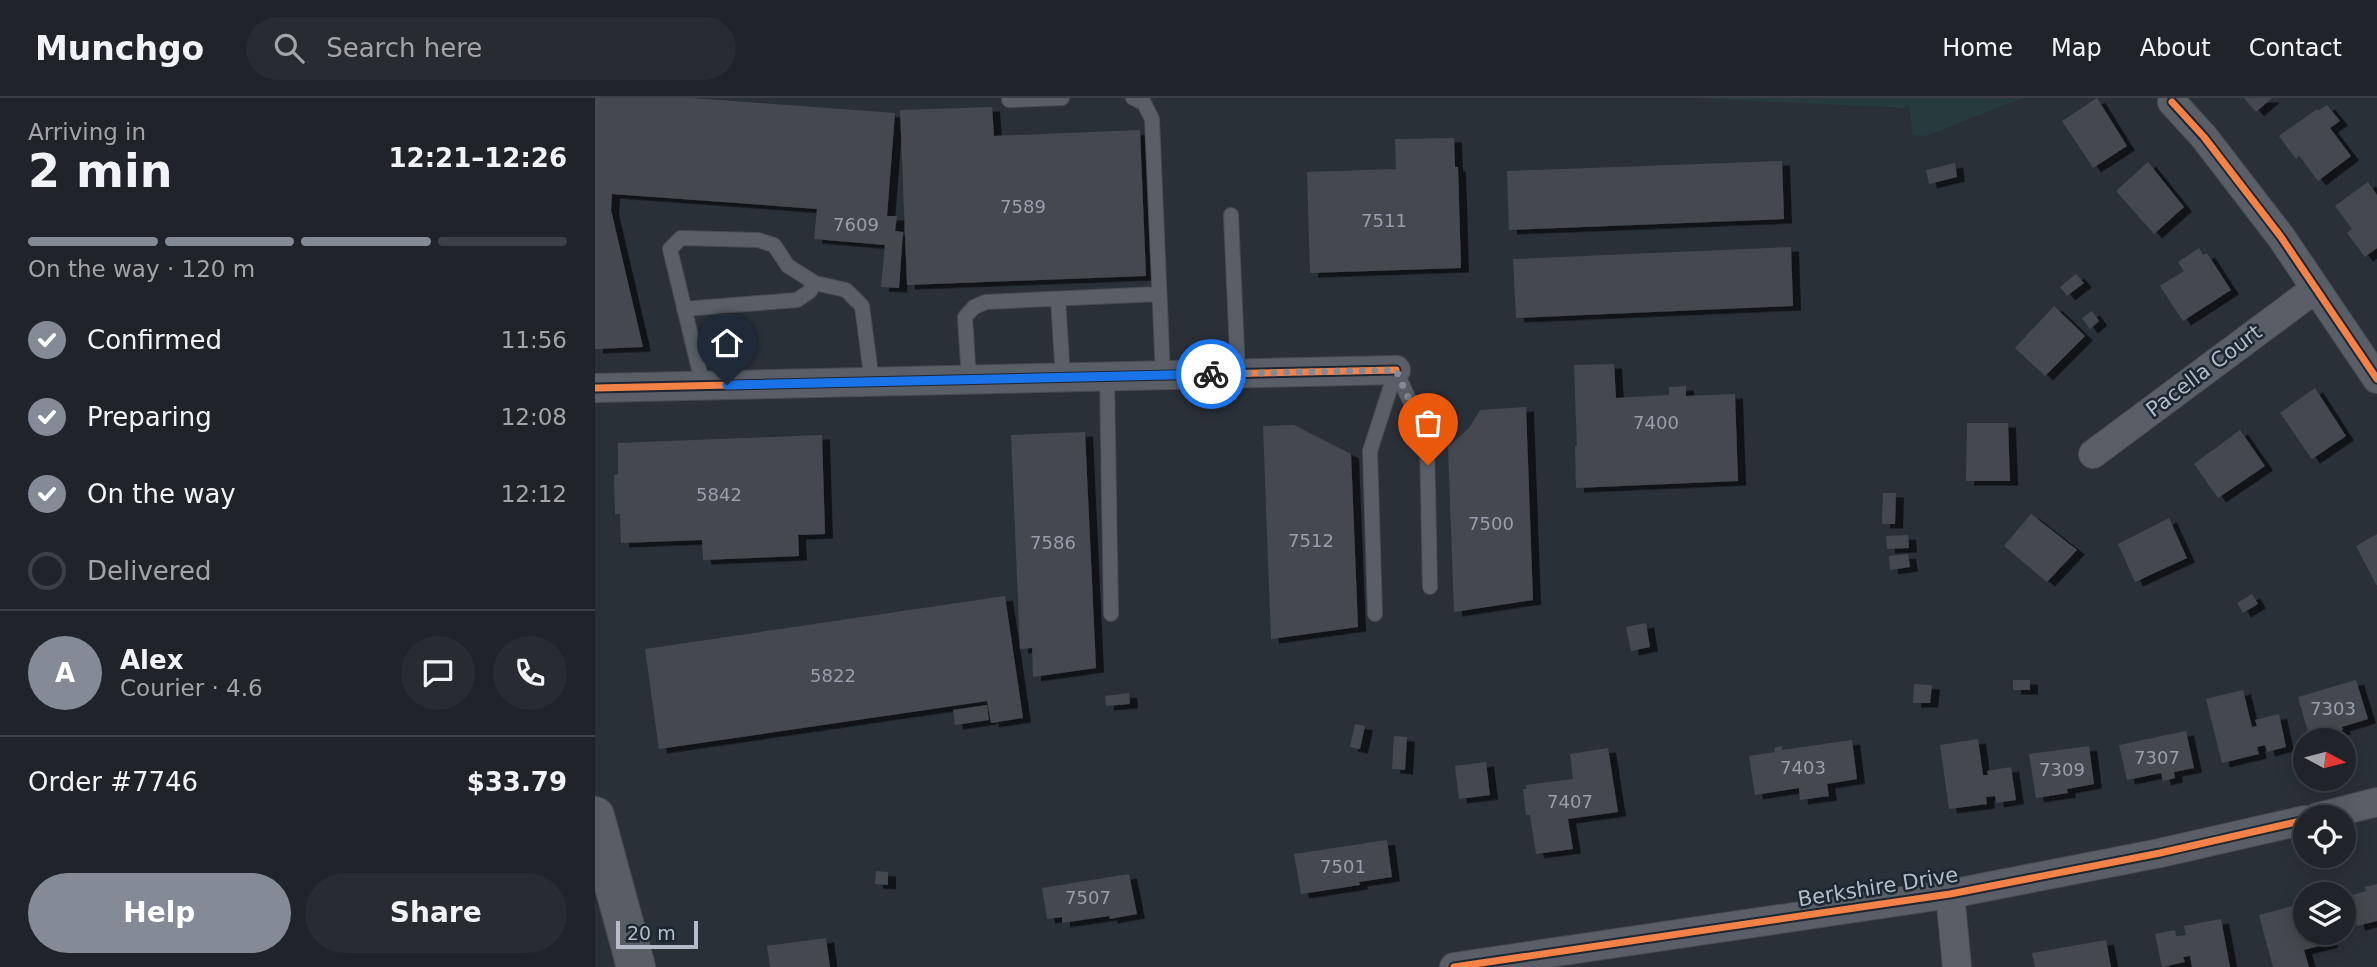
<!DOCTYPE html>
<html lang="en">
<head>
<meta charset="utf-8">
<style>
	body { margin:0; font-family:"DejaVu Sans",sans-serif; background:#282c32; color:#f1f3f6; height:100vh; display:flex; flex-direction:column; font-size:26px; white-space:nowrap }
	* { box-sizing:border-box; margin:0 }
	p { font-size:23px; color:#a2a4a8 }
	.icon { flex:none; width:38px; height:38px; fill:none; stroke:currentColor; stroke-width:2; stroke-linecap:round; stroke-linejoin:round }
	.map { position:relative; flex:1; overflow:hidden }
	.panel { display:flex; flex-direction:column; background:#20242a; width:595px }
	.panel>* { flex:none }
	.needle { width:46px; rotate:97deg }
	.fabs { position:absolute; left:1698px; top:630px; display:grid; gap:14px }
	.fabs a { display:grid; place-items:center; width:63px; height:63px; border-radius:50%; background:#20242a; box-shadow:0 4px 18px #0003,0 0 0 2px #3d4147; font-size:35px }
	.scale { position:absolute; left:21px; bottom:18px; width:82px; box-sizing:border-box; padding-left:7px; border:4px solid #b4bcc9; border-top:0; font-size:19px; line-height:24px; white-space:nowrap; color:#b4bcc9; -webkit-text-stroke:5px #1d2633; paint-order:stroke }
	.pin { position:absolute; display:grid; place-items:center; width:60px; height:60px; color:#fff; margin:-72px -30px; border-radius:50% 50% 50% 0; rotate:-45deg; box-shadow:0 0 7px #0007 }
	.pin .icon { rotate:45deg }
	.courier { position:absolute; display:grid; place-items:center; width:70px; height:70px; margin:-35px; border:5px solid #1a73e8; border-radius:50%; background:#fff; color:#222; box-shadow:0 2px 9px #0007 }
	.overview em { font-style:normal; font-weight:600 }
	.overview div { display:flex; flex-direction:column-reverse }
	.overview { display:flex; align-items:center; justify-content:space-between; height:119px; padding:0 28px }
	h1 { font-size:46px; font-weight:600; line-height:52px }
	.bar { display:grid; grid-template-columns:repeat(4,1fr); gap:10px 7px; align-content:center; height:84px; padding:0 28px }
	.bar i { height:9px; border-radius:5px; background:#3d4147 }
	.bar .current { background:#848b96 }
	.bar p { grid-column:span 4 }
	.line { display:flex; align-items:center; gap:18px; padding:0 28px; border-top:2px solid #3d4147 }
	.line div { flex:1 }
	.round { display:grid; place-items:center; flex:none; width:74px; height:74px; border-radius:37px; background:#282c32 }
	ol { padding:0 28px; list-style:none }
	li { display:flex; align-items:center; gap:21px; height:77px }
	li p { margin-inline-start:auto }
	li .icon { padding:7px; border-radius:50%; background:#848b96; color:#fff; stroke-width:4 }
	li:last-child { color:#a2a4a8 }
	li i { width:38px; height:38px; border:4px solid #3d4147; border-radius:50% }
	.action { display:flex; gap:14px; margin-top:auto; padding:14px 28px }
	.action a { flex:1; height:80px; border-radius:42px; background:#848b96; color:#fff; font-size:28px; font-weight:600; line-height:80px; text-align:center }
	.action a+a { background:#282c32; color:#f1f3f6 }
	header { display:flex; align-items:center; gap:42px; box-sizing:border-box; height:98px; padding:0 35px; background:#20242a; border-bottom:2px solid #3d4147 }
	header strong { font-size:33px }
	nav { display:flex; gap:38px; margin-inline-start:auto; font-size:24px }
	.search { width:490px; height:63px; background:#282c32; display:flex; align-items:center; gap:18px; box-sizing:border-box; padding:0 24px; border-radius:38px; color:#a2a4a8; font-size:26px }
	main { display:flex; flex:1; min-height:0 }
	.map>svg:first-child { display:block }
	.green { fill:#273a3e }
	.building { fill:#444950; filter:url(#shadow) }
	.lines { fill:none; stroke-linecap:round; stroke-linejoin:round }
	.lane-casing { stroke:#484c53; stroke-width:16 }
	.street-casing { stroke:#484c53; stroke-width:30 }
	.secondary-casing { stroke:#484c53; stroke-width:40 }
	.lane { stroke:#5a5e66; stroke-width:14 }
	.street { stroke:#5a5e66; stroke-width:28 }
	.secondary { stroke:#595d64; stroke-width:38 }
	.cycleway-casing { stroke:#1d2633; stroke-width:11 }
	.cycleway { stroke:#f48246; stroke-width:7 }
	.done { stroke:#848b96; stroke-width:7; stroke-dasharray:0 12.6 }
	.route { stroke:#1a73e8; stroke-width:9 }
	.labels { text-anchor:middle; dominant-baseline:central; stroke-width:5; stroke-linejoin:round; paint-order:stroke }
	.number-label { font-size:18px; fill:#989fab }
	.street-label { font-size:21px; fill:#b4bcc9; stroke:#1d2633 }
</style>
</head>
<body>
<header>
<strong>Munchgo</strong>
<div class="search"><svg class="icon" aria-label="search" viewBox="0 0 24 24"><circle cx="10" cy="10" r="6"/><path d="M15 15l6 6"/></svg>Search here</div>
<nav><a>Home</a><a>Map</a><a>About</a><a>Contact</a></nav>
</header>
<main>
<section class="panel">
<div class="overview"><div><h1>2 min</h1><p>Arriving in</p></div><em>12:21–12:26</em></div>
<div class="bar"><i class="current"></i><i class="current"></i><i class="current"></i><i></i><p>On the way · 120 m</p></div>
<ol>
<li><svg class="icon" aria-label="check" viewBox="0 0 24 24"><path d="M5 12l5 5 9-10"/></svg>Confirmed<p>11:56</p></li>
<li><svg class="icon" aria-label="check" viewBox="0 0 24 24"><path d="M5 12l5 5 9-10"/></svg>Preparing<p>12:08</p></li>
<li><svg class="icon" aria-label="check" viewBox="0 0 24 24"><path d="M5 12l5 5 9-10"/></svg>On the way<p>12:12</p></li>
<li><i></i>Delivered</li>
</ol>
<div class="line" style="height:126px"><b class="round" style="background:#848b96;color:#fff">A</b><div><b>Alex</b><p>Courier · 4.6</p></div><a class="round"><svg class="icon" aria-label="chat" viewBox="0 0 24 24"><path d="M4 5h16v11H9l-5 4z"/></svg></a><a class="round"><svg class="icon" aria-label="phone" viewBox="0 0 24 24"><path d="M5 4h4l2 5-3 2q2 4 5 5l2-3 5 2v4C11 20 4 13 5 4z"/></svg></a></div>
<div class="line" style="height:91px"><div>Order #7746</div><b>$33.79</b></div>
<div class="action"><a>Help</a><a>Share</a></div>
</section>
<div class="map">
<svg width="1782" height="869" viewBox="0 0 1782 869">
	<defs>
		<filter id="shadow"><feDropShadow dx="8" dy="4.5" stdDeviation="0" flood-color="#0009"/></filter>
	</defs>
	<rect width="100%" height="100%" fill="#2a3038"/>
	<!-- green -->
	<path class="green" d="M 1097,0 L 1427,0 L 1332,38 L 1318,37 L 1314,8 L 1310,10 Z"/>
	<!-- building -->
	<path class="building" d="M 0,0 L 96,0 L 300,15 L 292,118 L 302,118 L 300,133 L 308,134 L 304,190 L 286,189 L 290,147 L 219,141 L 222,111 L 17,96 L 16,112 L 48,249 L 0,251 Z
		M 1502,0 L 1532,48 L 1498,70 L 1467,23 Z
		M 1649,0 L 1677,0 L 1661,14 Z
		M 1732,7 L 1745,23 L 1735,30 L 1756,58 L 1723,83 L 1704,58 L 1701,61 L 1684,38 L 1722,11 L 1723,13 Z
		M 397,9 L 399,38 L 545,32 L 551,178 L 312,187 L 305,12 Z
		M 859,40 L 860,69 L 863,69 L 866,170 L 715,175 L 712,74 L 801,71 L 800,41 Z
		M 1187,63 L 1189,121 L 914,132 L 912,73 Z
		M 1553,64 L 1589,109 L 1559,136 L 1521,93 Z
		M 1360,65 L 1362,79 L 1334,86 L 1331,72 Z
		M 1773,84 L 1782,97 L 1782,150 L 1770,159 L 1752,135 L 1757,131 L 1740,108 Z
		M 1196,149 L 1198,208 L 921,220 L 918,161 Z
		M 1604,150 L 1608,157 L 1612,155 L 1636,192 L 1588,223 L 1565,188 L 1589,173 L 1583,164 Z
		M 1481,176 L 1489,185 L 1472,198 L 1465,189 Z
		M 1459,208 L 1490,238 L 1450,278 L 1420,250 Z
		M 1497,213 L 1504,223 L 1495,231 L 1487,220 Z
		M 1019,266 L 1021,300 L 1074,297 L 1074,289 L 1091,288 L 1091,298 L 1140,296 L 1143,383 L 981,390 L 980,348 L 982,348 L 979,267 Z
		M 1720,290 L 1751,338 L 1717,361 L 1685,315 Z
		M 931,309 L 938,502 L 859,514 L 853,349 L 874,330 L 885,312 Z
		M 1372,325 L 1413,325 L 1415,383 L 1371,383 Z
		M 699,327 L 756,356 L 763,529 L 676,541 L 668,328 Z
		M 1645,332 L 1670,368 L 1623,400 L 1599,366 Z
		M 490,334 L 501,570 L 438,579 L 437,550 L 425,551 L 416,337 Z
		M 227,337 L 230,436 L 203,437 L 204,458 L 108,462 L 107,442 L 26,445 L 25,416 L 20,416 L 19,377 L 23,376 L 23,345 Z
		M 1288,395 L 1301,395 L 1300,426 L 1287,426 Z
		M 1436,416 L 1482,452 L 1452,484 L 1409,448 Z
		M 1574,420 L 1592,460 L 1540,484 L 1523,446 Z
		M 1782,436 L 1782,488 L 1761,448 Z
		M 1313,437 L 1314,450 L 1292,451 L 1291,438 Z
		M 1313,456 L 1315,469 L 1295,472 L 1294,458 Z
		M 1657,496 L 1663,506 L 1648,515 L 1642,505 Z
		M 410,498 L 428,620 L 396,625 L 392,603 L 64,651 L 50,551 Z
		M 1051,525 L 1055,549 L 1036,553 L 1031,529 Z
		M 1418,582 L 1435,582 L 1435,592 L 1418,592 Z
		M 1761,582 L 1773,621 L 1747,629 L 1748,632 L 1715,641 L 1703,599 Z
		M 1319,586 L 1337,587 L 1335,605 L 1318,605 Z
		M 1648,592 L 1657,629 L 1662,628 L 1660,622 L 1684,616 L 1691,649 L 1672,654 L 1670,647 L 1662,649 L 1664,656 L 1627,665 L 1611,601 Z
		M 534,595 L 535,606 L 511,608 L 510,598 Z
		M 392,607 L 394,622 L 360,627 L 358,612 Z
		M 760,626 L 770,628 L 765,651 L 755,649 Z
		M 1591,633 L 1599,670 L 1579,674 L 1580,680 L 1568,683 L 1566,675 L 1532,682 L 1524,647 Z
		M 799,638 L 812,639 L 810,672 L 797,671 Z
		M 1383,641 L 1388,677 L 1393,677 L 1392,673 L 1416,669 L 1421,702 L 1401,705 L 1400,698 L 1391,699 L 1392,706 L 1354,711 L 1345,647 Z
		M 1257,642 L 1262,681 L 1232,686 L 1234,698 L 1205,702 L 1204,690 L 1160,697 L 1154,658 L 1180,654 L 1179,650 L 1187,648 L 1187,652 Z
		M 1494,648 L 1499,686 L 1472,691 L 1473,695 L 1441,700 L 1434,656 Z
		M 1013,650 L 1023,714 L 973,721 L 978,751 L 941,756 L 935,717 L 931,717 L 928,691 L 932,691 L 931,687 L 978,681 L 975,656 Z
		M 891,664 L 895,697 L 864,701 L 860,668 Z
		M 792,742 L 797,779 L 764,784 L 765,787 L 706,796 L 699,756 Z
		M 281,773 L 293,774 L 293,787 L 280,786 Z
		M 534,776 L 542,816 L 515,821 L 514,818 L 467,825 L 467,819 L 452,821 L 447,790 Z
		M 1782,786 L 1782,823 L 1762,828 L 1754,798 L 1771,793 L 1770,789 Z
		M 1698,808 L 1699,813 L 1710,810 L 1710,835 L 1732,835 L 1735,845 L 1709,852 L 1714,869 L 1678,869 L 1664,817 Z
		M 1626,821 L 1635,869 L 1597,869 L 1595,858 L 1588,859 L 1590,864 L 1567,869 L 1560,836 L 1580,832 L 1581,838 L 1591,837 L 1589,828 Z
		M 231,840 L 235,869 L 175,869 L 172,848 Z
		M 1511,842 L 1516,869 L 1440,869 L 1437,855 Z"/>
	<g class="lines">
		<defs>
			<path id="lane" d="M 538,0 L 549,5 L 557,21 L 568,278
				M 414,2 L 467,0
				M 636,117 L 643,276
				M 463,201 L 468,280
				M 89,211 L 202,202 L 214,194 L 220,185
				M 801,272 L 832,342 L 835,489
				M 512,279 L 516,516
				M 374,282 L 370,219 L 379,209 L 391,204 L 564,196
				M 108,288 L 75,151 L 86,140 L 163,142 L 179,147 L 193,168 L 220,185 L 251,192 L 267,208 L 277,284
				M 780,516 L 775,353 L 801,272"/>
			<path id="street" d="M 1577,4 L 1609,39 L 1686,139 L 1782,281
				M 0,290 L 801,272
				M 1498,356 L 1720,191
				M 1723,719 L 1782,704
				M 1355,796 L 1362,869
				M 859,869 L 1355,796 L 1565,755 L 1710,722"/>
			<path id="secondary" d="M 0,718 L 41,869"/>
		</defs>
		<!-- lane casing -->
		<use href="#lane" class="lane-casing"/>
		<!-- street casing -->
		<use href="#street" class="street-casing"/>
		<!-- secondary casing -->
		<use href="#secondary" class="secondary-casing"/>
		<!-- lane -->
		<use href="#lane" class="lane"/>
		<!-- street -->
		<use href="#street" class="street"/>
		<!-- secondary -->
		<use href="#secondary" class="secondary"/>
		<defs>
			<path id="cycleway" d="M 1577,4 L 1609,39 L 1686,139 L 1782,281
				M 0,290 L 801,272
				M 859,869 L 1355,796 L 1565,755 L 1710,722"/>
		</defs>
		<!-- cycleway casing -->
		<use href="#cycleway" class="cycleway-casing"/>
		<!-- cycleway -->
		<use href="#cycleway" class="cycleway"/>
	</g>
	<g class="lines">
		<!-- done -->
		<path class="done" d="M 616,276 L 801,272 L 832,342 L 833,367"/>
		<!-- route -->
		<path class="route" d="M 132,287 L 616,276"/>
	</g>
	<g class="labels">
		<!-- number labels -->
		<g class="number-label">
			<text x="428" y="108">7589</text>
			<text x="789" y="122">7511</text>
			<text x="261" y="126">7609</text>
			<text x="1061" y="324">7400</text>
			<text x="124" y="396">5842</text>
			<text x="896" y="425">7500</text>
			<text x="716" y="442">7512</text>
			<text x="458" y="444">7586</text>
			<text x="238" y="577">5822</text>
			<text x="1738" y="610">7303</text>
			<text x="1562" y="659">7307</text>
			<text x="1208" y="669">7403</text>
			<text x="1467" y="671">7309</text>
			<text x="975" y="703">7407</text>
			<text x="748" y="768">7501</text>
			<text x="493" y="799">7507</text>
		</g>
		<!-- street labels -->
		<g class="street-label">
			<text transform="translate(1609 273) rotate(-37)">Pacella Court</text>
			<text transform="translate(1283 789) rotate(-9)">Berkshire Drive</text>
		</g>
	</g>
</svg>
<div class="fabs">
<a><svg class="needle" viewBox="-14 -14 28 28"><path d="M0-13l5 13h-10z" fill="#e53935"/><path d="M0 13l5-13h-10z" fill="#a2a4a8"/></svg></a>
<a><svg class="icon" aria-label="locate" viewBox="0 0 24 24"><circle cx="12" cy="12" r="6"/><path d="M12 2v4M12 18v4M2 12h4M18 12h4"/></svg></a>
<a><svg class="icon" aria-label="layers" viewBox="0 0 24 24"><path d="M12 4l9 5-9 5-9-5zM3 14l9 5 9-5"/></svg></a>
</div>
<div class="scale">20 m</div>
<div class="pin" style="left:833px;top:367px;background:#ea580c"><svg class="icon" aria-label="bag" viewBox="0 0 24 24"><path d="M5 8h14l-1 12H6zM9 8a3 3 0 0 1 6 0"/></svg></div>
<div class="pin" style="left:132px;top:287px;background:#1f2937"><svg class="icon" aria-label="home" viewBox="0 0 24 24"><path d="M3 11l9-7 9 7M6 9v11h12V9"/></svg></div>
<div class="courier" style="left:616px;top:276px"><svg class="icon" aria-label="bike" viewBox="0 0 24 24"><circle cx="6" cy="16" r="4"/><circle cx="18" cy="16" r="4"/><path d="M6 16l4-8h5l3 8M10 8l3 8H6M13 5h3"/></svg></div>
</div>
</main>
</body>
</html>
